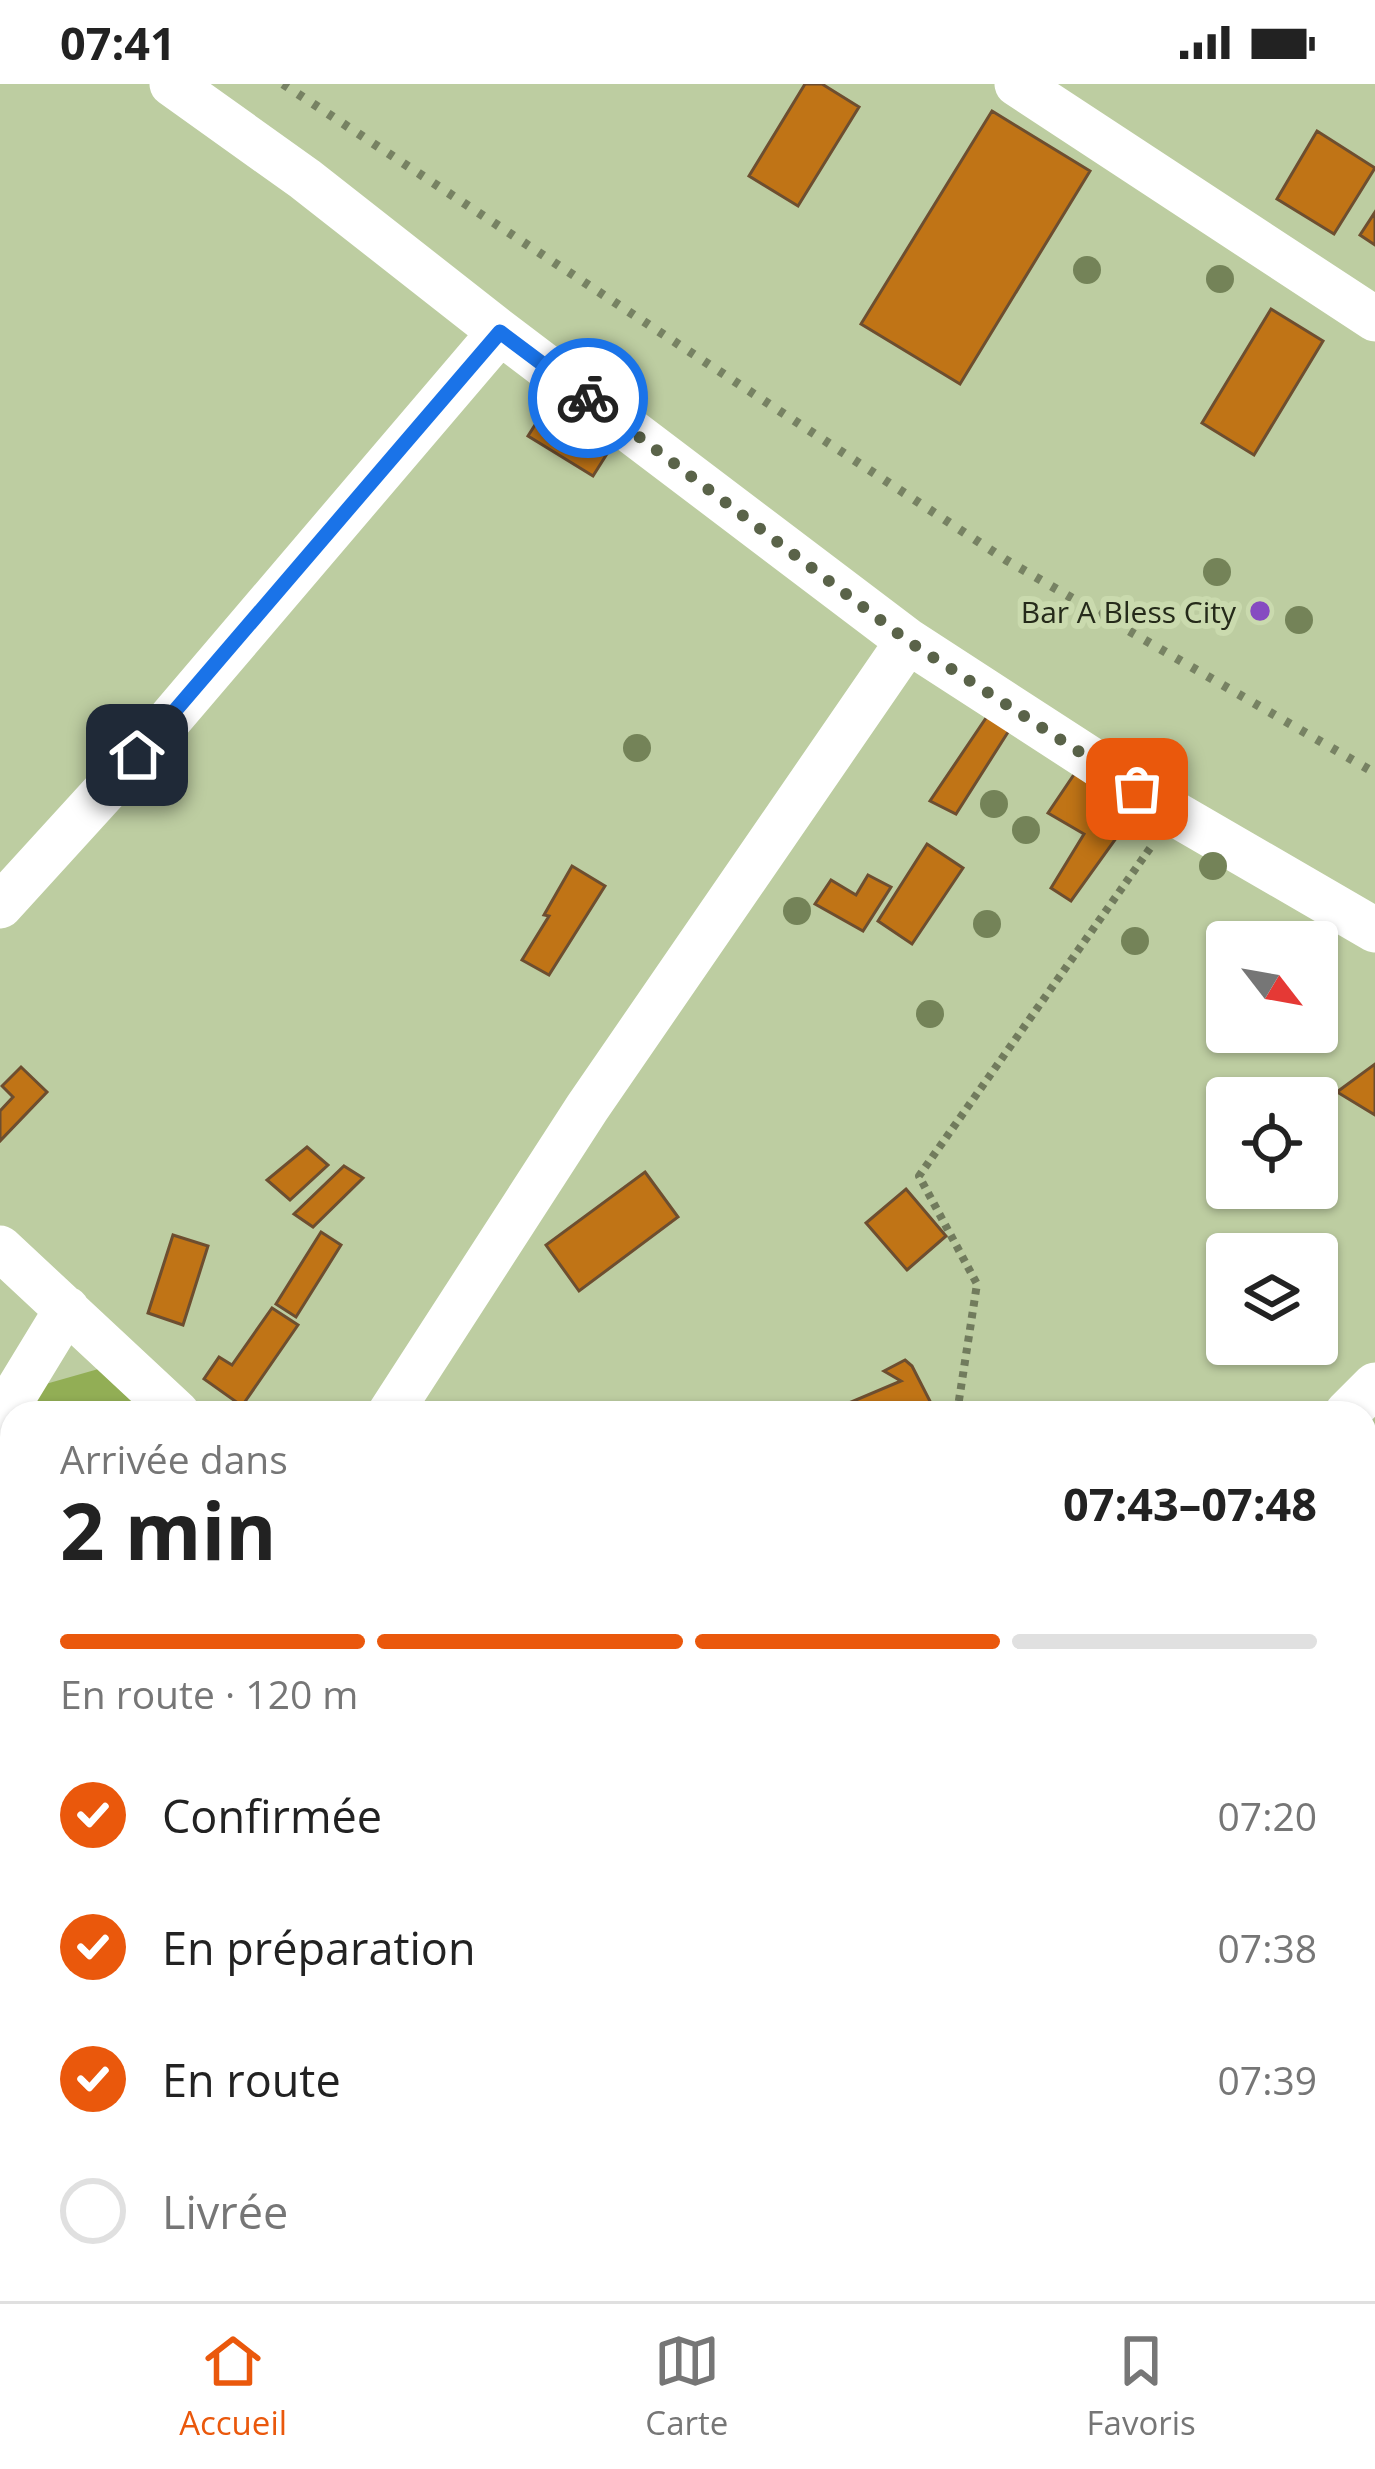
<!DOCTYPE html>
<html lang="fr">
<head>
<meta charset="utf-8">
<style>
	body { margin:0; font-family:"Open Sans",sans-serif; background:#f2f2f2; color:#222; height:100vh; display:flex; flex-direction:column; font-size:45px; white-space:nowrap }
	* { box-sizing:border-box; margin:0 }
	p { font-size:39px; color:#767676 }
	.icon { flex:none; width:66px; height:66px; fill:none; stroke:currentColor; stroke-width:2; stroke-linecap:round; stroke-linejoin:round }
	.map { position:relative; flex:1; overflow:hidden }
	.sheet { position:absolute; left:0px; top:1317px; width:1377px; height:900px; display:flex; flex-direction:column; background:#fff; border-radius:36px 36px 0 0; box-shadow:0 3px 9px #0004 }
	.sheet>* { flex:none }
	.needle { width:78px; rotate:121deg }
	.tools { position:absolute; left:1206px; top:837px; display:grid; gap:24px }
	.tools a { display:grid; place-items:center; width:132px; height:132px; border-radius:12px; background:#fff; box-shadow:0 3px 9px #0004; font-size:60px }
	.pin { position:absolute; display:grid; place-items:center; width:102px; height:102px; color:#fff; margin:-51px; border-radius:24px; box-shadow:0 6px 18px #0006 }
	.courier { position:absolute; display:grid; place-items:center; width:120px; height:120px; margin:-60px; border:9px solid #1a73e8; border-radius:50%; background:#fff; color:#222; box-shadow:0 3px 15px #0007 }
	.headline em { font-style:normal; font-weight:700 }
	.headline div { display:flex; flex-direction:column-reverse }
	.headline { display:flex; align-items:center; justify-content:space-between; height:204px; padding:0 60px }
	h1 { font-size:78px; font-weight:700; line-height:90px }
	.bar { display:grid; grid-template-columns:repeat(4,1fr); gap:18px 12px; align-content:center; height:144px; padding:0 60px }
	.bar i { height:15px; border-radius:9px; background:#e0e0e0 }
	.bar .selected { background:#ea580c }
	.bar p { grid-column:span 4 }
	ol { padding:0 60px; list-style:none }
	li { display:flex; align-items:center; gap:36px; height:132px }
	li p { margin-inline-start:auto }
	li .icon { padding:12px; border-radius:50%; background:#ea580c; color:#fff; stroke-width:4 }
	li:last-child { color:#767676 }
	li i { width:66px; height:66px; border:6px solid #e0e0e0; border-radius:50% }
	.status { display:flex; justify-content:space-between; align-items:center; height:84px; padding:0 60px; background:#fff; direction:ltr }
	.status svg { height:33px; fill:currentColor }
	.tabs { display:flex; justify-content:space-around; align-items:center; height:168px; border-top:3px solid #e0e0e0; background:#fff; font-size:33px; color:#767676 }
	.tabs a { display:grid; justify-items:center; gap:6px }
	.tabs .selected { color:#ea580c }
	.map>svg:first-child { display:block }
	.green { fill:#92ae55 }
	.building { fill:#c07416; stroke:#6d4e30; stroke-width:3 }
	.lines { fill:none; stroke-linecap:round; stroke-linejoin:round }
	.path { stroke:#717b5d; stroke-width:8; stroke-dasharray:6 6; stroke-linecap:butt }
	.minor { stroke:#fff; stroke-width:45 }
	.rail { stroke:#778263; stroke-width:9; stroke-dasharray:6 12; stroke-linecap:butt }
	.tree { fill:#748358 }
	.done { stroke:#5a6349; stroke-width:12; stroke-dasharray:0 21.6 }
	.route { stroke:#1a73e8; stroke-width:15 }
	.poi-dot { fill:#864bc1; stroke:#cadaae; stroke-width:4.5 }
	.labels { text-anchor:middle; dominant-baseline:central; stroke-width:12; stroke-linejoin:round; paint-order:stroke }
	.poi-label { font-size:30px; fill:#252a1a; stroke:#cadaae; text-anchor:end }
</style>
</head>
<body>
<div class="status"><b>07:41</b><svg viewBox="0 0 49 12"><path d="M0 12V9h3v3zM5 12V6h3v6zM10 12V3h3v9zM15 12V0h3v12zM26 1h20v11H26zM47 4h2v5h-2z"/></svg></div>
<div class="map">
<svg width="1375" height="2217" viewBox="0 0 1375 2217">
	<rect width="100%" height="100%" fill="#bdcda1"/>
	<!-- green -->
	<path class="green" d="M 116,1280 L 159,1329 L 12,1329 L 12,2205 L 214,2205 L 205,2217 L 0,2217 L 0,1347 L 21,1307 Z"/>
	<!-- building -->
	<path class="building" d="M 805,0 L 822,0 L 859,23 L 798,122 L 749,92 Z
		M 992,27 L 1090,87 L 960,300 L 861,240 Z
		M 1317,47 L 1375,84 L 1334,150 L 1277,115 Z
		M 1375,128 L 1375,161 L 1360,151 Z
		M 1271,225 L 1323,257 L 1254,371 L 1202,339 Z
		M 545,325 L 610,365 L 593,392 L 528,352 Z
		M 988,631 L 1010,645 L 956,730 L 930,717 Z
		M 1075,689 L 1135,728 L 1071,817 L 1051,804 L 1084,750 L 1048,729 Z
		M 927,760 L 963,784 L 912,860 L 878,837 Z
		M 572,782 L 605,802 L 549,891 L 522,876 L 549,832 L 544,831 Z
		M 868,791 L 891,803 L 863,847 L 815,820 L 831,796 L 856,811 Z
		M 1375,980 L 1375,1031 L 1337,1008 Z
		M 21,983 L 47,1008 L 0,1057 L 0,1027 L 13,1013 L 2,1002 Z
		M 307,1063 L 328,1081 L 290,1116 L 267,1096 Z
		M 344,1082 L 363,1094 L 313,1143 L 294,1130 Z
		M 645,1088 L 678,1133 L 579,1207 L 546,1161 Z
		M 906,1105 L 946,1152 L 907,1186 L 866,1139 Z
		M 321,1148 L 341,1161 L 296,1233 L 276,1220 Z
		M 173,1151 L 208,1162 L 183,1241 L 148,1229 Z
		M 272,1224 L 298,1241 L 242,1322 L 204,1295 L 219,1273 L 232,1281 Z
		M 905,1276 L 912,1282 L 936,1329 L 856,1329 L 851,1318 L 901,1297 L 884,1287 Z
		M 1375,1627 L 1375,1656 L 1365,1662 L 1365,1633 Z"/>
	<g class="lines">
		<!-- path -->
		<path class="path" d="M 957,1329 L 977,1200 L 919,1092 L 1153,760"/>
		<!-- minor -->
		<path class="minor" d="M 172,0 L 305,95 L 500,248 L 908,557 L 1175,730 L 1375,846
			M 1017,0 L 1375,235
			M 0,822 L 165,641 L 500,248
			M 0,1164 L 177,1329
			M 390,1329 L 587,1024 L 908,557
			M 1347,1329 L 1375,1301
			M 0,1335 L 67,1225
			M 1365,1442 L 1375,1452
			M 1365,2014 L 1375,2008
			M 1085,2205 L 1094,2217
			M 367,2217 L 380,2205
			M 994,2217 L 1021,2205"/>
		<!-- rail -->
		<path class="rail" d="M 283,0 L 1006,476 L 1375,689"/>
	</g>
	<!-- trees -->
	<g class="tree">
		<circle cx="1087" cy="186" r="14"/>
		<circle cx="1220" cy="195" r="14"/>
		<circle cx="1217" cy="488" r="14"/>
		<circle cx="1299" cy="536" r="14"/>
		<circle cx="637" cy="664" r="14"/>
		<circle cx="994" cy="720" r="14"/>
		<circle cx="1026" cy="746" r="14"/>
		<circle cx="1213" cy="782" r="14"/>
		<circle cx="797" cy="827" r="14"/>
		<circle cx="987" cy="840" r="14"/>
		<circle cx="1135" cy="857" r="14"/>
		<circle cx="930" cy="930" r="14"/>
	</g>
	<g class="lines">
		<!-- done -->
		<path class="done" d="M 588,314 L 908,557 L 1137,705"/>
		<!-- route -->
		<path class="route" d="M 137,671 L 500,248 L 588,314"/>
	</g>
	<!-- markers -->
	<circle class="poi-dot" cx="1260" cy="527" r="12"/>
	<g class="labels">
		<!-- poi labels -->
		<g class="poi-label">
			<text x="1236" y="527">Bar A Bless City</text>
		</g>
	</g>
</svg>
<div class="tools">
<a><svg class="needle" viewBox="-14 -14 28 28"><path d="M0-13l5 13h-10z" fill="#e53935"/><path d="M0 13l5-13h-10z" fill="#767676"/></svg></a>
<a><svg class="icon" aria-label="locate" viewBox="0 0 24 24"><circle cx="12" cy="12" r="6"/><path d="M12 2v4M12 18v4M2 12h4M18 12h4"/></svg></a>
<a><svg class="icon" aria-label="layers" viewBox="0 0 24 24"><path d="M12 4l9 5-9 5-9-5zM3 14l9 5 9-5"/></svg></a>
</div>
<div class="pin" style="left:1137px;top:705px;background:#ea580c"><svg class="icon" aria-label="bag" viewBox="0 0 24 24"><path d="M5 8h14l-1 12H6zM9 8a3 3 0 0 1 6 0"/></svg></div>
<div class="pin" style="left:137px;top:671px;background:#1f2937"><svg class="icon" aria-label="home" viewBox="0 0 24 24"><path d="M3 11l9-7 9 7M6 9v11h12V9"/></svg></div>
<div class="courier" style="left:588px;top:314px"><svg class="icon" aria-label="bike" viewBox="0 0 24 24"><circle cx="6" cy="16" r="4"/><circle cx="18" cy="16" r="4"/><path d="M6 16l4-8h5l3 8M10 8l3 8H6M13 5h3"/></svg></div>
<section class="sheet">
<div class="headline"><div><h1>2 min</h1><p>Arrivée dans</p></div><em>07:43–07:48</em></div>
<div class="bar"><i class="selected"></i><i class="selected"></i><i class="selected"></i><i></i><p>En route · 120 m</p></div>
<ol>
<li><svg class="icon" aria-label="check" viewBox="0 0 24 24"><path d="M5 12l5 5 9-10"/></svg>Confirmée<p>07:20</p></li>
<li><svg class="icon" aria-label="check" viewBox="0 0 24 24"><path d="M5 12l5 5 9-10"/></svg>En préparation<p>07:38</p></li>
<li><svg class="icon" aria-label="check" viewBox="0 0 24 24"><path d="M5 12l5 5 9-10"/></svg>En route<p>07:39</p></li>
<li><i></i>Livrée</li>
</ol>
</section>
</div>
<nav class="tabs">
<a class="selected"><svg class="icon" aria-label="home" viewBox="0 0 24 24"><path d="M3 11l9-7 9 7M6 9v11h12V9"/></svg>Accueil</a>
<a><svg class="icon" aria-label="map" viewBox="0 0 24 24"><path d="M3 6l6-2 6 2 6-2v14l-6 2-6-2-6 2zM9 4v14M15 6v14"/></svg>Carte</a>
<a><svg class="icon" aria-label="saved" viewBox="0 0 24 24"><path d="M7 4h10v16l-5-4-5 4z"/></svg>Favoris</a>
</nav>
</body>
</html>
